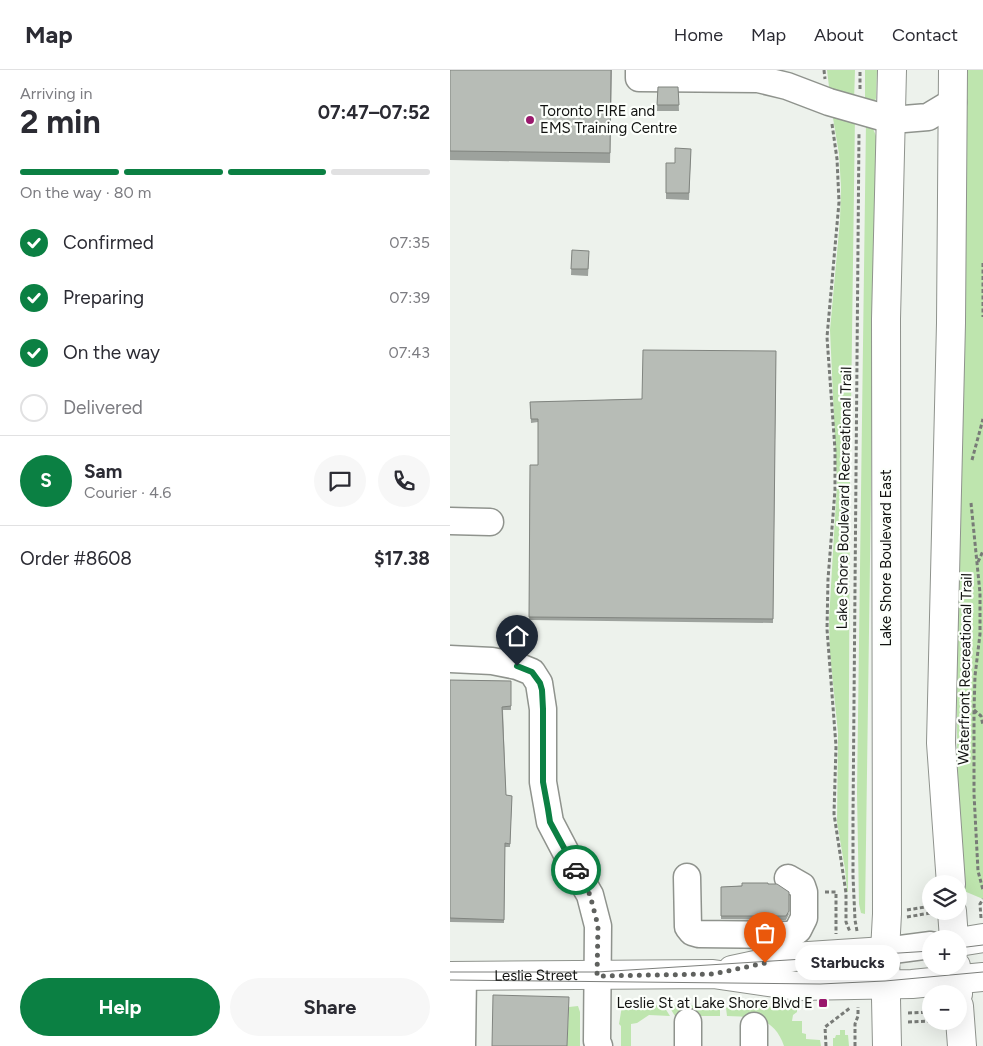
<!DOCTYPE html>
<html lang="en">
<head>
<meta charset="utf-8">
<style>
	body { margin:0; font-family:Figtree,sans-serif; background:#f7f7f7; color:#2b2b33; height:100vh; display:flex; flex-direction:column; font-size:19px; white-space:nowrap }
	* { box-sizing:border-box; margin:0 }
	p { font-size:16px; color:#7c7c81 }
	.icon { flex:none; width:28px; height:28px; fill:none; stroke:currentColor; stroke-width:2; stroke-linecap:round; stroke-linejoin:round }
	.map { position:relative; flex:1; overflow:hidden }
	.details { display:flex; flex-direction:column; background:#fff; width:450px }
	.details>* { flex:none }
	.fabs { position:absolute; left:472px; top:805px; display:grid; gap:10px }
	.fabs a { display:grid; place-items:center; width:45px; height:45px; border-radius:50%; background:#fff; box-shadow:0 5px 20px #0002; font-size:25px }
	.pin { position:absolute; display:grid; place-items:center; width:42px; height:42px; color:#fff; margin:-51px -21px; border-radius:50% 50% 50% 0; rotate:-45deg; box-shadow:0 0 5px #0007 }
	.pin .icon { rotate:45deg }
	.courier { position:absolute; display:grid; place-items:center; width:50px; height:50px; margin:-25px; border:4px solid #0b8043; border-radius:50%; background:#fff; color:#222; box-shadow:0 1px 6px #0007 }
	.bubble { position:absolute; height:35px; border-radius:18px; background:#fff; box-shadow:0 5px 20px #0002; font-size:16px; font-weight:700; line-height:35px; text-align:center }
	.headline em { font-style:normal; font-weight:700 }
	.headline div { display:flex; flex-direction:column-reverse }
	.headline { display:flex; align-items:center; justify-content:space-between; height:85px; padding:0 20px }
	h1 { font-size:32px; font-weight:700; line-height:38px }
	.bar { display:grid; grid-template-columns:repeat(4,1fr); gap:8px 5px; align-content:center; height:60px; padding:0 20px }
	.bar i { height:6px; border-radius:4px; background:#e1e1e2 }
	.bar .selected { background:#0b8043 }
	.bar p { grid-column:span 4 }
	.line { display:flex; align-items:center; gap:12px; padding:0 20px; border-top:1px solid #e1e1e2 }
	.line div { flex:1 }
	.round { display:grid; place-items:center; flex:none; width:52px; height:52px; border-radius:26px; background:#f7f7f7 }
	ol { padding:0 20px; list-style:none }
	li { display:flex; align-items:center; gap:15px; height:55px }
	li p { margin-inline-start:auto }
	li .icon { padding:5px; border-radius:50%; background:#0b8043; color:#fff; stroke-width:4 }
	li:last-child { color:#7c7c81 }
	li i { width:28px; height:28px; border:2px solid #e1e1e2; border-radius:50% }
	.button { display:flex; gap:10px; margin-top:auto; padding:10px 20px }
	.button a { flex:1; height:58px; border-radius:30px; background:#0b8043; color:#fff; font-size:20px; font-weight:700; line-height:58px; text-align:center }
	.button a+a { background:#f7f7f7; color:#2b2b33 }
	header { display:flex; align-items:center; gap:30px; box-sizing:border-box; height:70px; padding:0 25px; background:#fff; border-bottom:1px solid #e1e1e2 }
	header strong { font-size:24px }
	nav { display:flex; gap:28px; margin-inline-start:auto; font-size:18px }
	main { display:flex; flex:1; min-height:0 }
	.map>svg:first-child { display:block }
	.green { fill:#bee5ae }
	.lines { fill:none; stroke-linecap:round; stroke-linejoin:round }
	.minor-casing { stroke:#8f938d; stroke-width:29 }
	.major-casing { stroke:#8f938d; stroke-width:30 }
	.highway-casing { stroke:#8f938d; stroke-width:30 }
	.path { stroke:#787b77; stroke-width:3; stroke-dasharray:4 2.5; stroke-linecap:butt }
	.minor { stroke:#fff; stroke-width:26 }
	.major { stroke:#fff; stroke-width:28 }
	.highway { stroke:#fff; stroke-width:28 }
	.tram { stroke:#7d7f7c; stroke-width:1 }
	.wall { fill:#9da29d }
	.building { fill:#b7bcb6; stroke:#80847f }
	.done { stroke:#5f615e; stroke-width:5; stroke-dasharray:0 9 }
	.route { stroke:#0b8043; stroke-width:6 }
	.poi-dot { fill:#9a186d; stroke:#fcfffb; stroke-width:2 }
	.labels { text-anchor:middle; dominant-baseline:central; stroke-width:4.5; stroke-linejoin:round; paint-order:stroke }
	.poi-label { font-size:15px; fill:#121311; stroke:#fcfffb; text-anchor:start }
	.street-label { font-size:15px; fill:#121311; stroke:#fcfffb }
</style>
</head>
<body>
<header>
<strong>Map</strong>
<nav><a>Home</a><a>Map</a><a>About</a><a>Contact</a></nav>
</header>
<main>
<section class="details">
<div class="headline"><div><h1>2 min</h1><p>Arriving in</p></div><em>07:47–07:52</em></div>
<div class="bar"><i class="selected"></i><i class="selected"></i><i class="selected"></i><i></i><p>On the way · 80 m</p></div>
<ol>
<li><svg class="icon" aria-label="check" viewBox="0 0 24 24"><path d="M5 12l5 5 9-10"/></svg>Confirmed<p>07:35</p></li>
<li><svg class="icon" aria-label="check" viewBox="0 0 24 24"><path d="M5 12l5 5 9-10"/></svg>Preparing<p>07:39</p></li>
<li><svg class="icon" aria-label="check" viewBox="0 0 24 24"><path d="M5 12l5 5 9-10"/></svg>On the way<p>07:43</p></li>
<li><i></i>Delivered</li>
</ol>
<div class="line" style="height:90px"><b class="round" style="background:#0b8043;color:#fff">S</b><div><b>Sam</b><p>Courier · 4.6</p></div><a class="round"><svg class="icon" aria-label="chat" viewBox="0 0 24 24"><path d="M4 5h16v11H9l-5 4z"/></svg></a><a class="round"><svg class="icon" aria-label="phone" viewBox="0 0 24 24"><path d="M5 4h4l2 5-3 2q2 4 5 5l2-3 5 2v4C11 20 4 13 5 4z"/></svg></a></div>
<div class="line" style="height:65px"><div>Order #8608</div><b>$17.38</b></div>
<div class="button"><a>Help</a><a>Share</a></div>
</section>
<div class="map">
<svg width="533" height="976" viewBox="0 0 533 976">
	<rect width="100%" height="100%" fill="#edf2ec"/>
	<!-- green -->
	<path class="green" d="M 377,0 L 405,0 L 404,32 L 380,25 Z
		M 415,0 L 427,0 L 426,28 L 424,34 L 415,36 Z
		M 512,0 L 533,0 L 533,829 L 514,821 L 507,690 L 507,632 Z
		M 381,36 L 405,45 L 400,413 L 398,822 L 397,821 L 395,799 L 387,752 L 388,663 L 380,583 L 379,550 L 387,414 L 380,260 L 390,150 L 391,117 L 389,84 Z
		M 416,51 L 422,56 L 426,66 L 415,844 L 411,843 L 409,834 L 407,723 Z
		M 176,935 L 213,935 L 220,946 L 199,945 L 187,953 L 181,954 L 181,976 L 171,976 L 171,956 L 169,954 L 172,936 L 173,937 Z
		M 218,935 L 267,936 L 267,938 L 270,938 L 270,946 L 225,946 Z
		M 128,936 L 130,942 L 130,976 L 117,976 L 119,937 Z
		M 279,936 L 347,937 L 347,942 L 343,945 L 342,951 L 352,951 L 352,963 L 356,964 L 356,969 L 370,970 L 371,976 L 334,976 C 324,947 304,947 277,946 L 276,938 Z
		M 390,960 L 395,960 L 395,965 L 398,965 L 399,976 L 383,976 L 383,968 L 385,968 L 386,965 L 390,965 Z"/>
	<g class="lines">
		<defs>
			<path id="minor" d="M 189,0 L 189,8 L 308,9 L 337,16 L 379,32 L 442,50 L 478,47 L 503,32
				M 0,451 L 40,452
				M 0,589 L 42,591 L 67,596 L 82,602 L 89,613 L 93,639 L 93,712 L 100,752 L 122,794 L 140,825 L 148,856 L 147,971 L 149,976
				M 237,807 L 238,857 L 242,862 L 249,864 L 341,865 L 348,860 L 354,848 L 354,822 L 352,816 L 338,808
				M 435,881 L 481,875
				M 304,956 L 304,976
				M 12,976 L 13,906
				M 238,976 L 238,952"/>
			<g id="major">
				<path d="M 509,872 L 533,868"/>
				<path d="M 282,900 L 343,887 L 435,881"/>
				<path id="s1" d="M 0,906 L 263,904 L 347,916 L 462,914 L 533,907"/>
			</g>
			<path id="highway" d="M 501,814 L 491,673 L 501,253 L 503,0
				M 502,841 L 504,869
				M 506,896 L 508,924
				M 509,936 L 512,976
				M 437,976 L 435,881 L 437,844 L 436,249 L 442,0"/>
		</defs>
		<!-- minor casing -->
		<use href="#minor" class="minor-casing"/>
		<!-- major casing -->
		<use href="#major" class="major-casing"/>
		<!-- highway casing -->
		<use href="#highway" class="highway-casing"/>
		<!-- path -->
		<path class="path" d="M 374,0 L 375,9
			M 410,19 L 410,0
			M 382,54 L 387,89 L 389,132 L 377,267 L 385,380 L 385,420 L 378,509 L 377,559 L 386,676 L 384,744 L 396,823 L 396,852 L 400,862
			M 533,193 L 533,247
			M 522,390 L 533,349
			M 521,433 L 530,523 L 530,564 L 525,606 L 524,640 L 524,724 L 528,801 L 533,820
			M 528,492 L 533,481
			M 524,640 L 531,646 L 533,655
			M 375,822 L 386,822 L 386,864
			M 457,840 L 481,836
			M 457,847 L 480,843
			M 531,848 L 530,834 L 533,829
			M 407,861 L 405,850 L 403,806 L 403,747 L 409,62
			M 458,943 L 481,942
			M 458,952 L 481,951
			M 376,976 L 375,957 L 400,938
			M 405,976 L 405,954 L 408,946 L 408,937"/>
		<!-- minor -->
		<use href="#minor" class="minor"/>
		<!-- major -->
		<use href="#major" class="major"/>
		<!-- highway -->
		<use href="#highway" class="highway"/>
		<!-- tram -->
		<path class="tram" d="M 509,878 L 533,875
			M 0,902 L 147,902 L 481,881
			M 0,910 L 370,914 L 435,911 L 533,902"/>
	</g>
	<!-- wall -->
	<path class="wall" d="M 0,0 L 162,0 L 160,93 L 0,90 Z
		M 208,17 L 228,17 L 229,41 L 207,41 Z
		M 241,79 L 239,130 L 216,129 L 216,93 L 225,93 Z
		M 122,180 L 139,187 L 138,206 L 121,205 Z
		M 326,281 L 323,553 L 79,550 L 80,395 L 88,395 L 88,352 L 81,353 L 80,332 L 192,329 Z
		M 0,610 L 61,611 L 61,640 L 53,640 L 56,725 L 62,726 L 60,777 L 55,777 L 54,853 L 0,852 Z
		M 318,814 L 339,844 L 336,850 L 271,849 L 271,817 Z"/>
	<!-- building -->
	<path class="building" d="M 0,0 L 161,0 L 160,83 L 0,81 Z
		M 208,17 L 228,17 L 229,35 L 207,35 Z
		M 225,78 L 241,79 L 239,123 L 216,123 L 216,93 L 225,93 Z
		M 122,180 L 139,181 L 138,199 L 121,199 Z
		M 193,280 L 326,281 L 323,549 L 79,547 L 80,395 L 88,395 L 88,349 L 81,349 L 80,332 L 192,329 Z
		M 0,610 L 61,611 L 61,636 L 52,637 L 56,725 L 62,726 L 60,774 L 55,773 L 54,850 L 0,848 Z
		M 292,813 L 318,813 L 318,814 L 327,814 L 339,822 L 339,841 L 336,846 L 271,846 L 271,817 L 292,816 Z
		M 43,925 L 119,927 L 117,976 L 42,976 Z"/>
	<g class="lines">
		<!-- done -->
		<path class="done" d="M 126,800 L 140,825 L 148,856 L 147,906 L 263,904 L 315,893"/>
		<!-- route -->
		<path class="route" d="M 67,596 L 82,602 L 90,613 L 92,620 L 93,639 L 93,712 L 98,739 L 100,752 L 126,800"/>
	</g>
	<!-- markers -->
	<g class="poi-dot">
		<circle cx="80" cy="50" r="5"/>
		<rect x="368" y="928" width="10" height="10" rx="2.5"/>
	</g>
	<g class="labels">
		<!-- poi labels -->
		<g class="poi-label">
			<text x="90" y="41">Toronto FIRE and<tspan x="90" dy="17">EMS Training Centre</tspan></text>
			<text x="363" y="933" text-anchor="end">Leslie St at Lake Shore Blvd E</text>
		</g>
		<!-- street labels -->
		<g class="street-label">
			<text transform="translate(394 428) rotate(-89)">Lake Shore Boulevard Recreational Trail</text>
			<text transform="translate(436 488) rotate(-90)">Lake Shore Boulevard East</text>
			<text transform="translate(515 599) rotate(-89)">Waterfront Recreational Trail</text>
			<text stroke="none"><textPath href="#s1" startOffset="86">Leslie Street</textPath></text>
		</g>
	</g>
</svg>
<div class="fabs">
<a><svg class="icon" aria-label="layers" viewBox="0 0 24 24"><path d="M12 4l9 5-9 5-9-5zM3 14l9 5 9-5"/></svg></a>
<a>+</a>
<a>−</a>
</div>
<div class="pin" style="left:315px;top:893px;background:#ea580c"><svg class="icon" aria-label="bag" viewBox="0 0 24 24"><path d="M5 8h14l-1 12H6zM9 8a3 3 0 0 1 6 0"/></svg></div>
<div class="pin" style="left:67px;top:596px;background:#1f2937"><svg class="icon" aria-label="home" viewBox="0 0 24 24"><path d="M3 11l9-7 9 7M6 9v11h12V9"/></svg></div>
<div class="courier" style="left:126px;top:800px"><svg class="icon" aria-label="car" viewBox="0 0 24 24"><path d="M5 17H2v-5l4-1 3-4h7l3 4 3 1v5h-3M9 17h6M6 11h13"/><circle cx="7" cy="17" r="2"/><circle cx="17" cy="17" r="2"/></svg></div>
<div class="bubble" style="left:345px;top:875px;width:105px">Starbucks</div>
</div>
</main>
</body>
</html>
